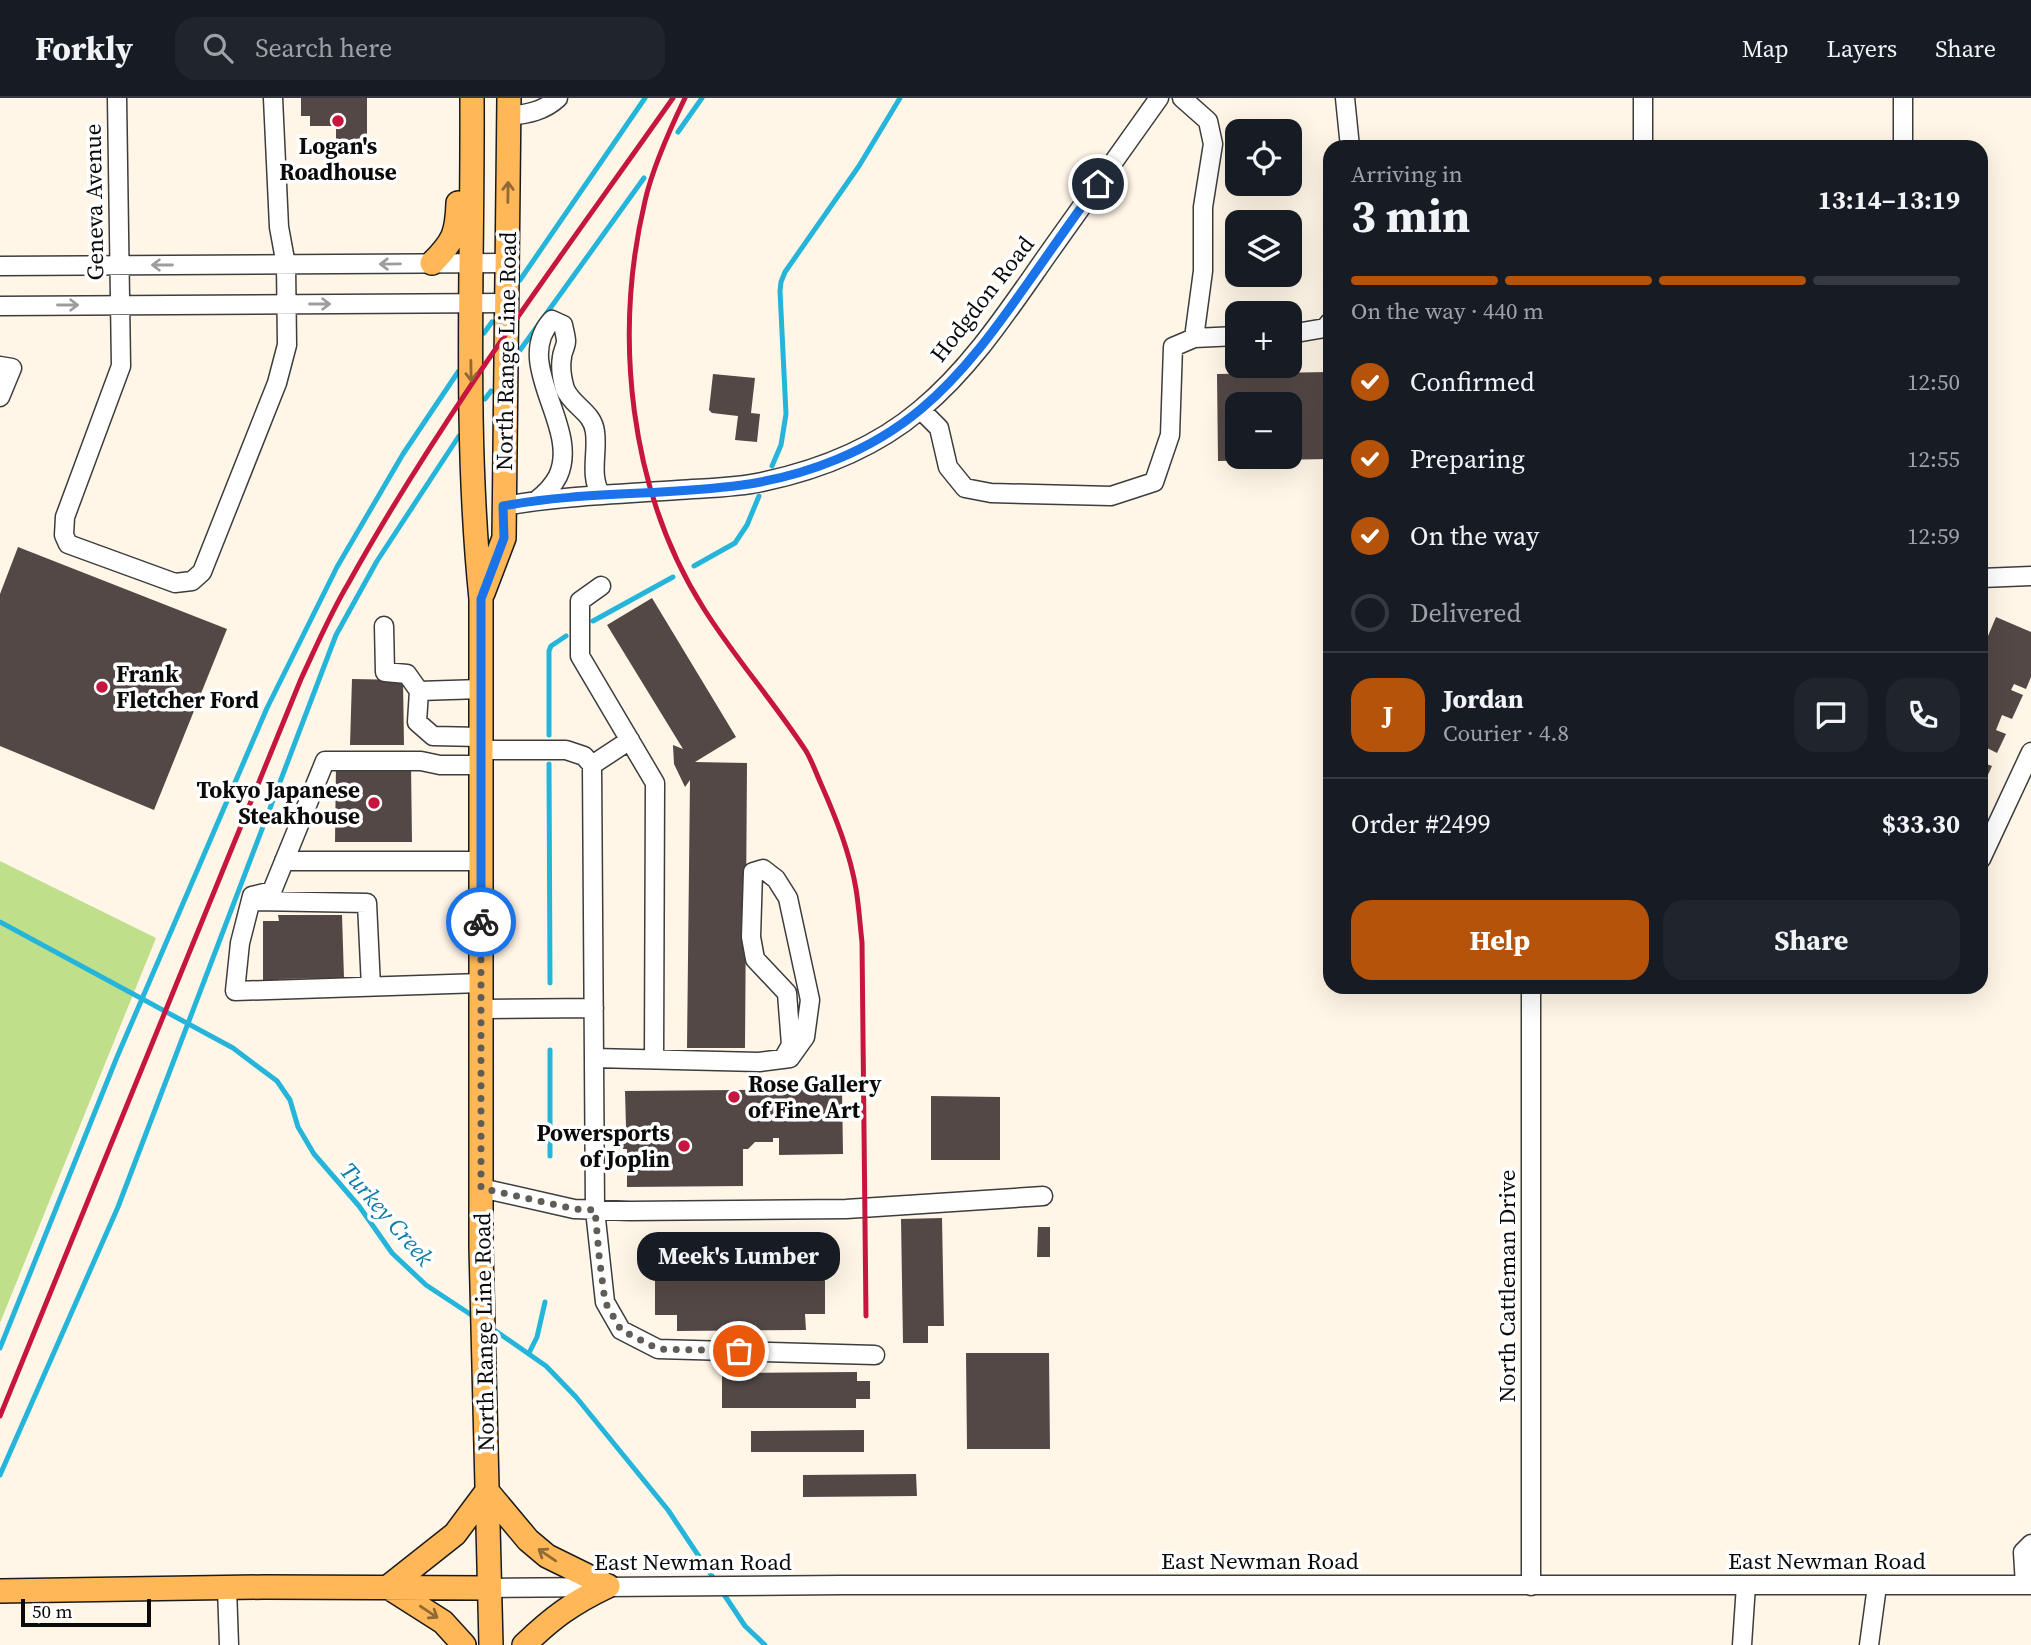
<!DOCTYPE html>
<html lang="en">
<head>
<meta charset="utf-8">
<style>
	body { margin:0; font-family:"Source Serif 4",serif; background:#20242c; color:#f1f3f6; height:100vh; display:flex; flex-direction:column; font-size:26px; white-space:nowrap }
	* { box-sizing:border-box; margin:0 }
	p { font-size:23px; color:#9ea1a6 }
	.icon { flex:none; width:38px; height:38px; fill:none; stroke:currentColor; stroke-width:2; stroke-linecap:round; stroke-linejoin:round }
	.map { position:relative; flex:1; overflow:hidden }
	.details { position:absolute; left:1323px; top:42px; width:665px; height:854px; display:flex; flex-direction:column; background:#171b24; border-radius:21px; box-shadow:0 7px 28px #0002 }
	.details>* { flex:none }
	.fabs { position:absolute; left:1225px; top:21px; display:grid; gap:14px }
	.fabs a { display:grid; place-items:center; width:77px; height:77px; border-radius:14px; background:#171b24; box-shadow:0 7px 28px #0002; font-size:35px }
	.scale { position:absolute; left:21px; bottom:18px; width:130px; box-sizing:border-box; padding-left:7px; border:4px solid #0a0a0a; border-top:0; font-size:19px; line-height:24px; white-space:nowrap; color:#0a0a0a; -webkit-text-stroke:5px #fff; paint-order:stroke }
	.pin { position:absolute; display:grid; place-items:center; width:60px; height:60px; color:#fff; margin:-30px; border:4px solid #fff; border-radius:50%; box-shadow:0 2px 7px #0007 }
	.courier { position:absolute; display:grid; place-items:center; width:70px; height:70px; margin:-35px; border:5px solid #1a73e8; border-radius:50%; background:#fff; color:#222; box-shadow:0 2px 9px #0007 }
	.bubble { position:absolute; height:49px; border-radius:21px; background:#171b24; box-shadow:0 7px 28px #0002; font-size:23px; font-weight:700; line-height:49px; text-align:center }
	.headline em { font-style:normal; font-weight:700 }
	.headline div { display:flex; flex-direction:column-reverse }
	.headline { display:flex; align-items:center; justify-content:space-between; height:119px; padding:0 28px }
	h1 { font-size:46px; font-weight:700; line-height:52px }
	.bar { display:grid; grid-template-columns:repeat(4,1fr); gap:10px 7px; align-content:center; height:84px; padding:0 28px }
	.bar i { height:9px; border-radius:5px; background:#363941 }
	.bar .current { background:#b45309 }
	.bar p { grid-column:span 4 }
	.line { display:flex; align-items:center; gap:18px; padding:0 28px; border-top:2px solid #363941 }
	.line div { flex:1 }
	.round { display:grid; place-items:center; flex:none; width:74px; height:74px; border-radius:21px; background:#20242c }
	ol { padding:0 28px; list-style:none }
	li { display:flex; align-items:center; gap:21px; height:77px }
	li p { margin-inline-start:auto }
	li .icon { padding:7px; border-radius:50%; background:#b45309; color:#fff; stroke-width:4 }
	li:last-child { color:#9ea1a6 }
	li i { width:38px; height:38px; border:4px solid #363941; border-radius:50% }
	.button { display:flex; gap:14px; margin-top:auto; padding:14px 28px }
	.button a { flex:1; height:80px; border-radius:21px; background:#b45309; color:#fff; font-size:28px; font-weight:700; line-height:80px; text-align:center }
	.button a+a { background:#20242c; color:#f1f3f6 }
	header { display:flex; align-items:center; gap:42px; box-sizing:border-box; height:98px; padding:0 35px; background:#171b24; border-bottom:2px solid #363941 }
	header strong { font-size:33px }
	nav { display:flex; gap:38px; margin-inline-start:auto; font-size:24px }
	.search { width:490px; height:63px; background:#20242c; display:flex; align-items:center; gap:18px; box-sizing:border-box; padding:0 24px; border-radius:21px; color:#9ea1a6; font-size:26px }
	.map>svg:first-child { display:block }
	.forest { fill:#c0df8b }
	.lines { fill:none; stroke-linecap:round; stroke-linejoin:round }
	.stream { stroke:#25b4da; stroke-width:5 }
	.building { fill:#534845; fill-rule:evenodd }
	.minor-casing { stroke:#3d3d3d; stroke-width:21 }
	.major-casing { stroke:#1b1b1b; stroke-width:26 }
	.minor { stroke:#fff; stroke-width:18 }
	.major { stroke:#ffb757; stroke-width:23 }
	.rail { stroke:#c6163f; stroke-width:5 }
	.oneway { stroke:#916934 }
	.oneway2 { stroke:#9d9d9d }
	.done { stroke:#605d57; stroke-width:7; stroke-dasharray:0 12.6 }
	.route { stroke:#1a73e8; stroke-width:9 }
	.poi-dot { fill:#c6163f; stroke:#fff; stroke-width:2.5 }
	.labels { text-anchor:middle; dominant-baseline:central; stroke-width:7; stroke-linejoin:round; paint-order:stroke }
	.poi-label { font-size:23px; font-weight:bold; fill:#0a0a0a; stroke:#fff; text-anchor:start }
	.street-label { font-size:23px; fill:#0a0a0a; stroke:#fff }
	.water-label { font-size:24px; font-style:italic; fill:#097ea6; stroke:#fff }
</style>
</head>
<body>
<header>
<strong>Forkly</strong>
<div class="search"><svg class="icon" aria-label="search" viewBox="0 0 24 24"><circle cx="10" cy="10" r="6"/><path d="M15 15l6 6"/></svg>Search here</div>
<nav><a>Map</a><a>Layers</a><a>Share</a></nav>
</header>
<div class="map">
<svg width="2031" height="1547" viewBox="0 0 2031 1547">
	<rect width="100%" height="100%" fill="#fff6e7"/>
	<!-- forest -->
	<path class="forest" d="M 0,763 L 156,840 L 0,1225 Z"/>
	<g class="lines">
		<!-- stream -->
		<path class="stream" d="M 678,34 L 702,0
			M 520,182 L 645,0
			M 484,235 L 492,224
			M 518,255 L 644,80
			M 485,301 L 491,293
			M 772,368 L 781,347 L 786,316 L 780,193 L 781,184 L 785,174 L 859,68 L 900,0
			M 694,468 L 735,445 L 747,427 L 759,398
			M 593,523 L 673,479
			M 549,637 L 549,553 L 551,548 L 566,538
			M 549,666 L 550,885
			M 0,824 L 233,950 L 277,983 L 290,1002 L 298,1029 L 314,1056 L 359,1108 L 392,1155 L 426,1187 L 476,1220
			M 550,1058 L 550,952
			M 490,1229 L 546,1268 L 576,1299 L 668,1412 L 716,1484
			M 0,1250 L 117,959 L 267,610 L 337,469 L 403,356 L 458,274
			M 529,1255 L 537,1239 L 545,1204
			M 0,1377 L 118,1109 L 336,537 L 377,463 L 459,338
			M 721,1492 L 745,1528 L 765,1547"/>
	</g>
	<!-- building -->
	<path class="building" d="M 301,0 L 367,0 L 367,42 L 336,42 L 336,28 L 310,28 L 310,18 L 301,18 Z
		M 1330,274 L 1330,361 L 1218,363 L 1217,276 ZM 1237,306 L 1290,306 L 1290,359 L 1237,359 Z
		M 713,276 L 755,280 L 751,315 L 760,316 L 757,344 L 735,342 L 738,318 L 712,315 L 709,312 Z
		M 18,449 L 227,531 L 154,712 L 0,648 L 0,496 Z
		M 652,500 L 736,639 L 695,664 L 747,665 L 745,950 L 687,950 L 690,682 L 685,689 L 674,666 L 673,647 L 683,651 L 607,527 Z
		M 1996,519 L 2031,534 L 2031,579 L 2026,591 L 2014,586 L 2011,592 L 2023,597 L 2012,621 L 2002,617 L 1996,632 L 2006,636 L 1997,655 L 1987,650 L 1981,664 L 1992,668 L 1981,692 L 1981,542 L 1984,536 L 1988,538 Z
		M 352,581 L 403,582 L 404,647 L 350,647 Z
		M 336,666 L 411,666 L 412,744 L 335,744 Z
		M 278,817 L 342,817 L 344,880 L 279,881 L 278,890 L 263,890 L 263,823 L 279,823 Z
		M 842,991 L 843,1056 L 779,1057 L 779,1040 L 773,1040 L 773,1044 L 755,1044 L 748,1051 L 743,1051 L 743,1088 L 627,1089 L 627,1051 L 616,1051 L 616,1029 L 626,1029 L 625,993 Z
		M 931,998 L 1000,999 L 1000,1062 L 931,1062 Z
		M 942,1120 L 944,1228 L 928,1228 L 928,1245 L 903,1245 L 901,1121 Z
		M 1038,1129 L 1050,1129 L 1050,1159 L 1037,1159 Z
		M 825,1151 L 825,1216 L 805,1216 L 806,1232 L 677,1233 L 677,1217 L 655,1217 L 655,1152 Z
		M 966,1255 L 1049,1255 L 1050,1351 L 967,1351 Z
		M 857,1274 L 857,1283 L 870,1283 L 870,1301 L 856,1301 L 856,1310 L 722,1310 L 722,1275 Z
		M 864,1332 L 864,1354 L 751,1354 L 751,1333 Z
		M 916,1376 L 917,1398 L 803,1399 L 803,1377 Z"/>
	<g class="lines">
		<defs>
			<path id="minor" d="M 117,0 L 121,268 L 65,419 L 64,437 L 68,446 L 175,485 L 192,483 L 202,474 L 277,285 L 287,247 L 286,167 L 279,129 L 273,0
				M 1182,0 L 1208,23 L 1213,46 L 1203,109 L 1203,173 L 1194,240
				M 1345,0 L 1350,49
				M 509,18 C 528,16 544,13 558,0
				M 1643,49 L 1643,0
				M 1903,49 L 1903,0
				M 0,168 L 507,165
				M 0,208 L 506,205
				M 1290,236 L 1325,230 L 1330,224
				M 0,268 L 12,270 L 0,299
				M 921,312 L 939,330 L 948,369 L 965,390 L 991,395 L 1111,398 L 1154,384 L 1170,337 L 1173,249 L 1194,240 L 1237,238
				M 537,402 C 546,395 553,388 558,378 C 581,329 511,266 552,222 L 563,227 C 564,232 566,239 566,243 C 566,249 562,254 562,259 C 560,270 562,281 565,291 C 572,308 593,314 595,334 C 598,356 589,377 601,397
				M 504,408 C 561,398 620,396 678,392 C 706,390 735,390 762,384 C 819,372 876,349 920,312 C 972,269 1010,210 1048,156 C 1085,104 1122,52 1159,0
				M 1981,480 L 2031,478
				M 601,488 L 580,503 L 580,558 L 655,685 L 654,961
				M 384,528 L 385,574 L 407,576 L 419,593
				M 481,591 L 419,593 L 417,624 L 433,638 L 481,639
				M 481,652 L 566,652 L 584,658 L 592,667 L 595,1112 L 605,1204 L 621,1232 L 658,1251 L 875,1257
				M 592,667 L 630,642
				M 1981,761 L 2031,654
				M 284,763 L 481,763
				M 255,803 L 367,805 L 371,889
				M 481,885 L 235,893 L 240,845 L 252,798 L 272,793 L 325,663 L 421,663 L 440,667 L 481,667
				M 1531,889 L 1531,1488
				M 481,911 L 594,910
				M 594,960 L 759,964 L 790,960 L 805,939 L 810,902 L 788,800 L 776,781 L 763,771 L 753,774 L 751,839 L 755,861 L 787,895 L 791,947 L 783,961
				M 481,1090 L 574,1111 L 630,1113 L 846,1111 L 1043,1098
				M 2025,1487 L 2023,1454 L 2031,1446
				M 227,1490 L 229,1547
				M 489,1490 L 841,1487 L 2031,1487
				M 1742,1547 L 1746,1487
				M 1869,1547 L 1877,1488"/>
			<path id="major" d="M 472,0 C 473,167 464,335 481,501 L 481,1149 L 491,1547
				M 432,165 C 454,143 457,135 458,105
				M 483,495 L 504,440 L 509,0
				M 0,1493 L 264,1489 L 489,1490
				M 464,1547 L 443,1524 L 388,1489 L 455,1436 L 487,1393 L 528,1442 L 547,1458 L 608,1488
				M 524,1547 C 552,1520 572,1505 608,1488"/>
		</defs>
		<!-- minor casing -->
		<use href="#minor" class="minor-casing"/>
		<!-- major casing -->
		<use href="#major" class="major-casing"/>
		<!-- minor -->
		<use href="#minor" class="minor"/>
		<!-- major -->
		<use href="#major" class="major"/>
		<!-- rail -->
		<path class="rail" d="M 685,0 C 671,29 652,72 645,103 C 613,238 629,393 704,511 C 735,560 774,604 806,653 C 812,663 816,675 821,686 C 836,720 850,755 856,791 C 859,809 860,827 862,844 L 866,1218
			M 0,1318 L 301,581 C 316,549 330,516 348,486 C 443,315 561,159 673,0"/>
	</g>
	<!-- one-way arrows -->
	<defs><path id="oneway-shaft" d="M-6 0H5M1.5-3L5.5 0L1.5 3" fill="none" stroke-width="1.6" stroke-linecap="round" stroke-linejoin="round" transform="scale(1.75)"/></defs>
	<g class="oneway">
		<use href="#oneway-shaft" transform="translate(508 94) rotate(-89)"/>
		<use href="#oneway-shaft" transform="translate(471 273) rotate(89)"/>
		<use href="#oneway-shaft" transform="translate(547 1457) rotate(-146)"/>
		<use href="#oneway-shaft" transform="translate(429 1514) rotate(34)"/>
	</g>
	<g class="oneway2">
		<use href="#oneway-shaft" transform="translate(390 166) rotate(179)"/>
		<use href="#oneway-shaft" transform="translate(162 167) rotate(180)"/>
		<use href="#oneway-shaft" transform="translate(320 206)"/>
		<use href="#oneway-shaft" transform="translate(68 207)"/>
	</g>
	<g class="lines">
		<!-- done -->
		<path class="done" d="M 481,824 L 481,1090 L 574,1111 L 595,1112 L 599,1157 L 605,1204 L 621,1232 L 658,1251 L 739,1253"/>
		<!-- route -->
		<path class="route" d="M 481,824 L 481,501 L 504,440 L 503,408 C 582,393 663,398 742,387 C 806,378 871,353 921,311 C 963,276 996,230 1027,186 C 1051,152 1074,119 1098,86"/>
	</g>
	<!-- markers -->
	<g class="poi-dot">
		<circle cx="338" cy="23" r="7"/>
		<circle cx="102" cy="589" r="7"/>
		<circle cx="374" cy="705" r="7"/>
		<circle cx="734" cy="999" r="7"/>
		<circle cx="684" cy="1048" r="7"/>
	</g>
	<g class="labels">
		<!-- poi labels -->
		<g class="poi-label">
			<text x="338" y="48" text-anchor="middle">Logan's<tspan x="338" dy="26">Roadhouse</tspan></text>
			<text x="116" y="576">Frank<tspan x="116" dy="26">Fletcher Ford</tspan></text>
			<text x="360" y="692" text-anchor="end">Tokyo Japanese<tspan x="360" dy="26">Steakhouse</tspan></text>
			<text x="748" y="986">Rose Gallery<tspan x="748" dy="26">of Fine Art</tspan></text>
			<text x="670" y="1035" text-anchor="end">Powersports<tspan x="670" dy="26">of Joplin</tspan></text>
		</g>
		<!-- street labels -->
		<g class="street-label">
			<text transform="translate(94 104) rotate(-91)">Geneva Avenue</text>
			<text transform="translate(982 201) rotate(-52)">Hodgdon Road</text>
			<text transform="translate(506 253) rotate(-89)">North Range Line Road</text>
			<text transform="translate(1507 1188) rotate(-90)">North Cattleman Drive</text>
			<text transform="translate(484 1234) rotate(-91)">North Range Line Road</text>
			<text x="1260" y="1463">East Newman Road</text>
			<text x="1827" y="1463">East Newman Road</text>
			<text x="693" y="1464">East Newman Road</text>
		</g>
		<!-- water labels -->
		<g class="water-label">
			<text transform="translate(387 1116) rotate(49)">Turkey Creek</text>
		</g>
	</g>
</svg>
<div class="fabs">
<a><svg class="icon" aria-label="locate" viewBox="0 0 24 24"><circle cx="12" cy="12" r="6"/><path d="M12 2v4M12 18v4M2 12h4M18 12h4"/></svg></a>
<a><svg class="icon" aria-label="layers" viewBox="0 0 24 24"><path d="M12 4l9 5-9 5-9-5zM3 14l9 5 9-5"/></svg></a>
<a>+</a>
<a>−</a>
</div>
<div class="scale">50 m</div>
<div class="pin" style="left:739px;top:1253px;background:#ea580c"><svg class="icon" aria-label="bag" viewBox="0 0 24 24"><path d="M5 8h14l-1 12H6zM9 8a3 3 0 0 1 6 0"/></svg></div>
<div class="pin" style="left:1098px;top:86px;background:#1f2937"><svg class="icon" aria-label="home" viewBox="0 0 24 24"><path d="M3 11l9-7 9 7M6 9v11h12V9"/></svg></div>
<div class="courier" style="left:481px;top:824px"><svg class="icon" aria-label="bike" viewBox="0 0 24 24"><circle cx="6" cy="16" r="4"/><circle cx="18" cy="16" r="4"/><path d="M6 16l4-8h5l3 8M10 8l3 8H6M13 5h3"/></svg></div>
<div class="bubble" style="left:637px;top:1134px;width:203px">Meek's Lumber</div>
<section class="details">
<div class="headline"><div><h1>3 min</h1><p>Arriving in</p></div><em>13:14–13:19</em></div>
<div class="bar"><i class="current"></i><i class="current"></i><i class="current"></i><i></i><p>On the way · 440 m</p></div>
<ol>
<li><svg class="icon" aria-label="check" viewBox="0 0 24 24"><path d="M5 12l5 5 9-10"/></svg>Confirmed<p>12:50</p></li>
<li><svg class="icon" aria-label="check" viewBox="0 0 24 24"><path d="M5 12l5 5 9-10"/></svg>Preparing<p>12:55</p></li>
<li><svg class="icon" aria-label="check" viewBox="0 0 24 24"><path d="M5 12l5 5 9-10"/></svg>On the way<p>12:59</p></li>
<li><i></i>Delivered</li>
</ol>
<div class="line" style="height:126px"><b class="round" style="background:#b45309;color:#fff">J</b><div><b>Jordan</b><p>Courier · 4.8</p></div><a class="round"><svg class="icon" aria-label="chat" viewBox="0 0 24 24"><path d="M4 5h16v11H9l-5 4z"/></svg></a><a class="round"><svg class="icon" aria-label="phone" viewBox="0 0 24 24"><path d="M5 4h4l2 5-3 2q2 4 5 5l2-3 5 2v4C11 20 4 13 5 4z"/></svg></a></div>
<div class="line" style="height:91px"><div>Order #2499</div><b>$33.30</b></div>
<div class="button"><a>Help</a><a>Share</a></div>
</section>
</div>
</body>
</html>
